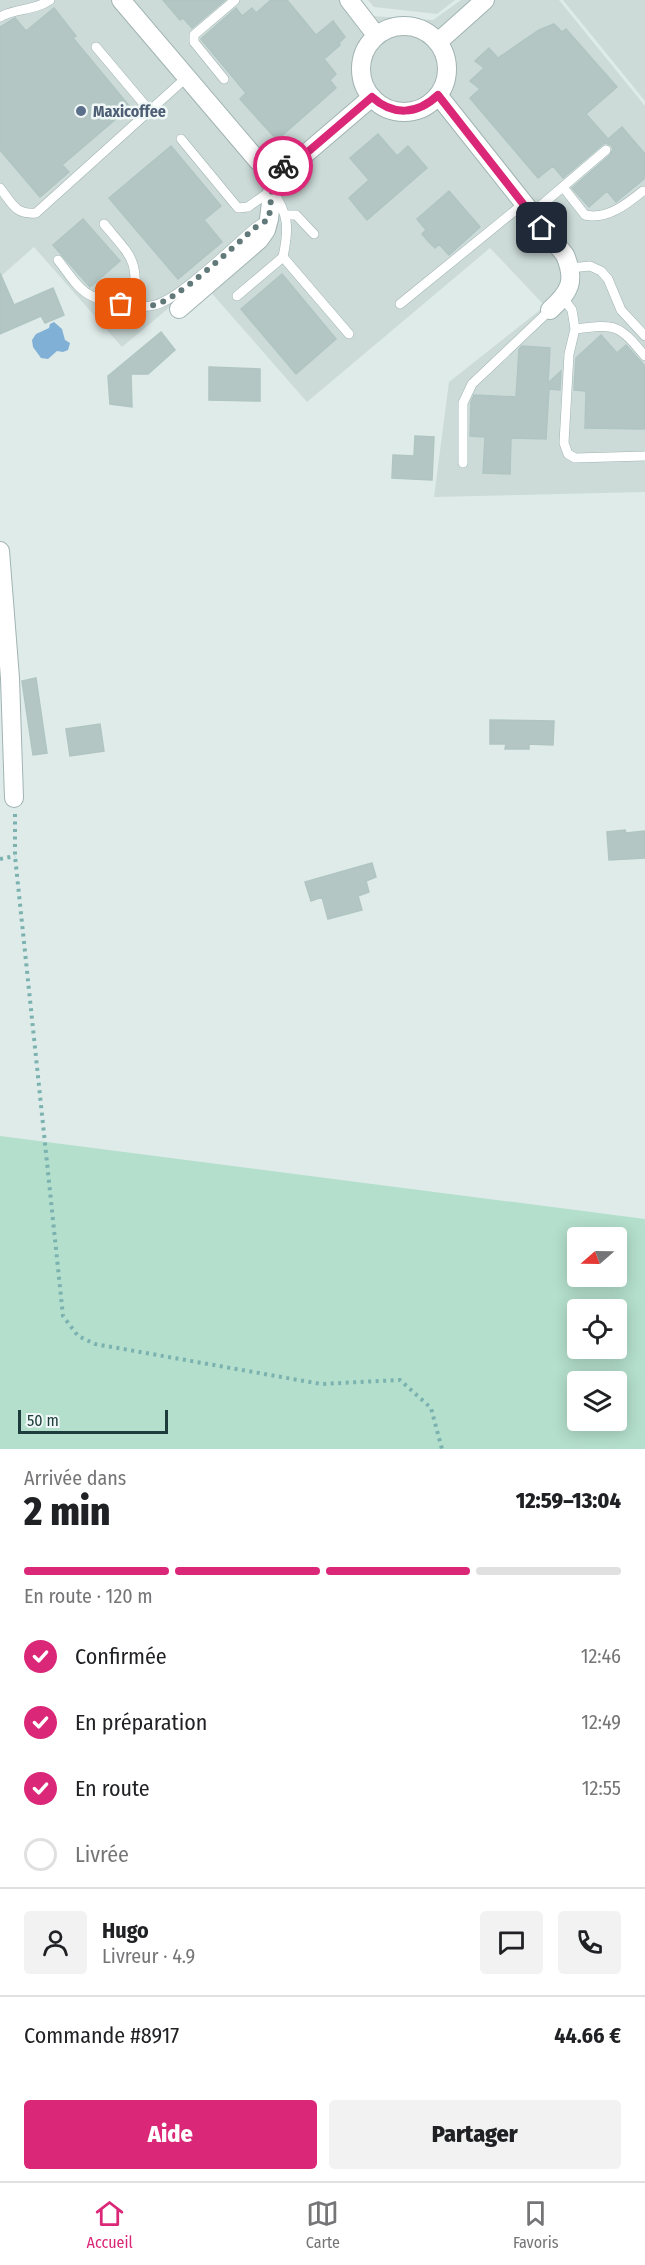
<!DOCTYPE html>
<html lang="fr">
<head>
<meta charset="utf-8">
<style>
	body { margin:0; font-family:"Fira Sans Condensed",sans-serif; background:#f2f2f2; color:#202124; height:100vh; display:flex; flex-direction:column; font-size:22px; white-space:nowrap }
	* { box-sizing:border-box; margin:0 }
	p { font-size:20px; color:#757577 }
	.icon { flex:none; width:33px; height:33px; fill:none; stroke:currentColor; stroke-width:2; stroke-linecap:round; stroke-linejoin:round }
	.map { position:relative; height:1449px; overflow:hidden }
	.details { display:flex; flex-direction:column; background:#fff; flex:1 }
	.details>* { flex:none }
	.needle { width:39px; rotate:250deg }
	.tools { position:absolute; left:567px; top:1227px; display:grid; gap:12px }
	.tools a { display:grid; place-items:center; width:60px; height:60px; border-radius:6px; background:#fff; box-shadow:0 3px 15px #0003; font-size:30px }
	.scale { position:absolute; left:18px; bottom:15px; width:150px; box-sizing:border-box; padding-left:6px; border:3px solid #1e3c3c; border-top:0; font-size:16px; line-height:21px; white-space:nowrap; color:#1e3c3c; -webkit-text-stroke:4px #eff8f6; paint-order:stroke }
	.pin { position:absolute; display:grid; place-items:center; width:51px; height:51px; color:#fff; margin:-26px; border-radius:12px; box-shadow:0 3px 9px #0006 }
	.courier { position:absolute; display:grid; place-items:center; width:60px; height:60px; margin:-30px; border:4px solid #db2777; border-radius:50%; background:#fff; color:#222; box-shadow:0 2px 8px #0007 }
	.overview em { font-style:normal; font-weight:800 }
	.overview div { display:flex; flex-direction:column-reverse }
	.overview { display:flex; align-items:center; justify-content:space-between; height:102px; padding:0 24px }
	h1 { font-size:39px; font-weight:800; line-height:45px }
	.bar { display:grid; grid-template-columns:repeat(4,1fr); gap:9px 6px; align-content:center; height:72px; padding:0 24px }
	.bar i { height:8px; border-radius:4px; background:#e0e0e0 }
	.bar .selected { background:#db2777 }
	.bar p { grid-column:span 4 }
	.line { display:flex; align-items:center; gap:15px; padding:0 24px; border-top:2px solid #e0e0e0 }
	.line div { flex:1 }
	.round { display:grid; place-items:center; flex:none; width:63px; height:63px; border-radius:6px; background:#f2f2f2 }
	ol { padding:0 24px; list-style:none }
	li { display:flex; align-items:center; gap:18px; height:66px }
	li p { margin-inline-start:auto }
	li .icon { padding:6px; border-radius:50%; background:#db2777; color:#fff; stroke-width:4 }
	li:last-child { color:#757577 }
	li i { width:33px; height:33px; border:3px solid #e0e0e0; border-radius:50% }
	.cta { display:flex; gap:12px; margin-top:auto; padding:12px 24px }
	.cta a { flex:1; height:69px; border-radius:6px; background:#db2777; color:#fff; font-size:24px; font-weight:800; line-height:69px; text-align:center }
	.cta a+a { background:#f2f2f2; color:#202124 }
	.dock { display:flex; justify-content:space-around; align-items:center; height:84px; border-top:2px solid #e0e0e0; background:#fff; font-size:16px; color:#757577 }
	.dock a { display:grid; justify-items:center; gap:3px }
	.dock .selected { color:#db2777 }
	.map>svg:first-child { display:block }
	.built { fill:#ccdbd8 }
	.green { fill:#b4dfcc; fill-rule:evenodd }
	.water { fill:#80b0d6 }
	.building { fill:#b3c6c3; stroke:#b0c5c2; stroke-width:1.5 }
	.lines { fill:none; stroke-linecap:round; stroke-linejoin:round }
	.lane-casing { stroke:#a1b3b2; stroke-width:10 }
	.street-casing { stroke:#a1b3b2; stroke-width:20 }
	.path { stroke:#7bb2b0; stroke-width:4; stroke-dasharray:3 4.5; stroke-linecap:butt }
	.lane { stroke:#fff; stroke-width:9 }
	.street { stroke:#fff; stroke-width:18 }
	.done { stroke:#617979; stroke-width:6; stroke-dasharray:0 10.8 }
	.route { stroke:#db2777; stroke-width:8 }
	.service-dot { fill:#5c6f8a; stroke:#eff8f6; stroke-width:2 }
	.labels { text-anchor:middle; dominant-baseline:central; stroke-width:5; stroke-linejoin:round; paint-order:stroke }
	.service-label { font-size:16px; font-weight:bold; fill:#4e5e75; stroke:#eff8f6; text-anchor:start }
</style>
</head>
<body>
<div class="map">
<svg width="645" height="1449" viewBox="0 0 645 1449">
	<rect width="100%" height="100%" fill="#deebe9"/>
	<!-- built -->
	<path class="built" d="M 0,0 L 361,0 L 372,16 L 433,20 L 461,0 L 559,0 L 645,106 L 645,492 L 434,497 L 449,382 L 545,306 L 490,248 L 307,402 L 201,281 L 122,347 L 34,247 L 0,277 Z
		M 368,0 L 455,0 L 437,14 L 374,7 Z
		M 563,0 L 645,0 L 645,101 Z"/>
	<!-- green -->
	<path class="green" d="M 0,1136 L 645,1219 L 645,1449 L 0,1449 ZM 578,1238 L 616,1238 L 616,1276 L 578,1276 ZM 578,1310 L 616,1310 L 616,1348 L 578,1348 ZM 578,1382 L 616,1382 L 616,1420 L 578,1420 Z"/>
	<!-- water -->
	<path class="water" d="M 54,322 L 62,329 L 65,340 L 70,343 L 68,350 L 63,352 L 57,351 L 48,359 L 41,358 L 33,347 L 32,340 L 36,334 L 49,328 L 50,324 Z"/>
	<!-- building -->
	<path class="building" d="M 163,0 L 225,0 L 192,28 L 183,18 L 180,20 Z
		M 271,0 L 287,0 L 316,35 L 333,21 L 345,37 L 339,43 L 340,45 L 324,59 L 336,74 L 330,80 L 336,88 L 277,140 L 240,99 L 246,93 L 201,39 L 236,8 L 242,16 L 252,8 L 256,13 Z
		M 54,8 L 76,36 L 73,38 L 130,107 L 62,165 L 69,172 L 40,197 L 0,150 L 0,27 L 15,18 L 26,31 Z
		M 554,24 L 562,32 L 566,29 L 617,87 L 586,114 L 608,139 L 622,127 L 645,154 L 645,178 L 616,202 L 607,191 L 589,207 L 572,188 L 610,155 L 613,149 L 611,145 L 605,143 L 602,145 L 563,178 L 553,166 L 538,178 L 470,98 L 480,89 L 470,81 L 484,68 L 475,61 L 489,48 L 498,58 L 539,30 Z
		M 378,134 L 397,156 L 408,146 L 427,168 L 367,220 L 349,198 L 369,180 L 350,158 Z
		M 171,146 L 221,206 L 204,220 L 222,242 L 178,279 L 109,198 Z
		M 449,191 L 480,227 L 449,255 L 439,244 L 435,248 L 428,241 L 422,234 L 426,230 L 417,219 Z
		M 83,219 L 120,261 L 90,287 L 53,245 Z
		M 0,273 L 14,305 L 53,288 L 64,315 L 45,323 L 41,316 L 0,334 Z
		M 282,274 L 336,339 L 296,374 L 241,309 Z
		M 161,332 L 175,350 L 148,374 L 131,374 L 132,407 L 110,404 L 108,376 Z
		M 601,335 L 617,353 L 626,345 L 645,366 L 645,429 L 585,428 L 586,391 L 574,390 L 576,358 Z
		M 522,346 L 550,348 L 548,383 L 561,371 L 560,390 L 549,389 L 546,439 L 511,438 L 510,474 L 483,473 L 485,437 L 470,436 L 471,402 L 474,395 L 516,397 L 519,349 Z
		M 209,367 L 260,369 L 260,401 L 209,400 Z
		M 415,436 L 434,437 L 432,480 L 392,478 L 393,455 L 414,456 Z
		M 36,678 L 47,753 L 33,755 L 22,681 Z
		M 490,720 L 554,721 L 553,745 L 529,744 L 529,749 L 505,749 L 506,744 L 490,744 Z
		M 100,724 L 104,751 L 70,756 L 66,729 Z
		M 625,830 L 626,833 L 645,831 L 645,858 L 609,860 L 607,832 Z
		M 372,863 L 376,877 L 366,881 L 369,892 L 358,896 L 362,910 L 328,919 L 322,897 L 311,901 L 305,882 Z"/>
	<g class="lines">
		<defs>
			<path id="lane" d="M 0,17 C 16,8 34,11 50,0
				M 96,47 L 149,110
				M 224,79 L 194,42 L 194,35 L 235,0
				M 181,139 L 238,208 L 248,207 L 272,190 C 289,215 289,228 283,257 L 349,334
				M 563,187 L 585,215 C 607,220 627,204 643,191
				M 0,188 C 12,203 15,215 36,213 L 187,77
				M 531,214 L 606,150
				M 285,215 L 296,215 L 314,234
				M 104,224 C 134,260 138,259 134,307
				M 58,260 C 67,271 76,287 88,294 C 105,304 136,310 155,305 C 181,298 233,246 256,227 L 267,220
				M 570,268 L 590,266 L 601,271 L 608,279 L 621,310 L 645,336
				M 237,296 L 283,257
				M 563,298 L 572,310 L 575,329 L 569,354 L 564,443 L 568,454 L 575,458 L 645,456
				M 400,304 L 523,204
				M 575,329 C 617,324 618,324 645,356
				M 463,463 L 463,403 L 472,384 L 550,310"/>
			<path id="street" d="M 121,0 L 258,161 L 275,169 L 296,162 L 372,97
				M 349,0 L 376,35
				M361 69a43 43 0 1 1 86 0a43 43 0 1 1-86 0Z
				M 438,42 L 485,0
				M 438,95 L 565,255 C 576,281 570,292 550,310
				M 179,309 L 259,240 L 266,230 L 269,219 L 275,169
				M 0,551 L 10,678 L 14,798"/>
		</defs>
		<!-- lane casing -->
		<use href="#lane" class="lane-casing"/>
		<!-- street casing -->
		<use href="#street" class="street-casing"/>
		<!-- path -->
		<path class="path" d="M 15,814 L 15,856 L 63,1316 L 78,1336 L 95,1344 L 321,1384 L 400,1380 L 431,1408 L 442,1449
			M 0,859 L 15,856"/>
		<!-- lane -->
		<use href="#lane" class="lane"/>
		<!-- street -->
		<use href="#street" class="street"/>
	</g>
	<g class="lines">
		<!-- done -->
		<path class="done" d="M 121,304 C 132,306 143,308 154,305 C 178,300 235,245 256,227 L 269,219 L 274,169 L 283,166"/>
		<!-- route -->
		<path class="route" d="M 283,166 L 296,162 L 372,97 C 393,116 417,115 438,95 L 542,228"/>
	</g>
	<!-- markers -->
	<circle class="service-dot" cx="81" cy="111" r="6"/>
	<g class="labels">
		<!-- service labels -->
		<g class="service-label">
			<text x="93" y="111">Maxicoffee</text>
		</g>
	</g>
</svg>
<div class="tools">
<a><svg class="needle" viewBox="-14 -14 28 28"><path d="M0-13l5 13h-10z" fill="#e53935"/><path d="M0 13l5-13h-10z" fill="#757577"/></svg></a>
<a><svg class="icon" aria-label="locate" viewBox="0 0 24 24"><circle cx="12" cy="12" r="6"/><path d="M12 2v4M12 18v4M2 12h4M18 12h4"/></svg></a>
<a><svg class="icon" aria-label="layers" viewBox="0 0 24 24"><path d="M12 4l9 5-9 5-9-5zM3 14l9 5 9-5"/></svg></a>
</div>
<div class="scale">50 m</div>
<div class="pin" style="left:121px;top:304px;background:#ea580c"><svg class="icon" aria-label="bag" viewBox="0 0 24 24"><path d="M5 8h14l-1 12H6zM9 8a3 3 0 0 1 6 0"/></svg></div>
<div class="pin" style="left:542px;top:228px;background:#1f2937"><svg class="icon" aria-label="home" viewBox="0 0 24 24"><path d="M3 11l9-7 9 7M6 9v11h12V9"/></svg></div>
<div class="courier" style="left:283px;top:166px"><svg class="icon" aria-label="bike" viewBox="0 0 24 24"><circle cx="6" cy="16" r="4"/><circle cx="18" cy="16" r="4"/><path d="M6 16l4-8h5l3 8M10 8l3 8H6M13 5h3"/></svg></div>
</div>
<section class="details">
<div class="overview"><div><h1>2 min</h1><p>Arrivée dans</p></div><em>12:59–13:04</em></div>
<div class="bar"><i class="selected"></i><i class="selected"></i><i class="selected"></i><i></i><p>En route · 120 m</p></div>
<ol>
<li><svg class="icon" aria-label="check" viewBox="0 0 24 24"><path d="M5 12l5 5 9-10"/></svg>Confirmée<p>12:46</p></li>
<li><svg class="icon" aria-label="check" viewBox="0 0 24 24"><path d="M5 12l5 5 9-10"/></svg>En préparation<p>12:49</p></li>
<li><svg class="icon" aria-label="check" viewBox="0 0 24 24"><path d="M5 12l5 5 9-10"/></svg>En route<p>12:55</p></li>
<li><i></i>Livrée</li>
</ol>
<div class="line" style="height:108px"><a class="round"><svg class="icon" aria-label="person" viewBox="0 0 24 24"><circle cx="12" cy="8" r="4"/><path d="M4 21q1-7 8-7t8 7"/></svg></a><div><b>Hugo</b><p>Livreur · 4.9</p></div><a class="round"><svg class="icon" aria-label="chat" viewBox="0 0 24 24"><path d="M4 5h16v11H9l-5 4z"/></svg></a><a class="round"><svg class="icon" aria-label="phone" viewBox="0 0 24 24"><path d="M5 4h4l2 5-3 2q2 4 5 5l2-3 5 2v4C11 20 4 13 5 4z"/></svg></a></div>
<div class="line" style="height:78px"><div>Commande #8917</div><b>44.66 €</b></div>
<div class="cta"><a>Aide</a><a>Partager</a></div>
</section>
<nav class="dock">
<a class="selected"><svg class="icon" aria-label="home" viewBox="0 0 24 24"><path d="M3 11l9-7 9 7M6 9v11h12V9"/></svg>Accueil</a>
<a><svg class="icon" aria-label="map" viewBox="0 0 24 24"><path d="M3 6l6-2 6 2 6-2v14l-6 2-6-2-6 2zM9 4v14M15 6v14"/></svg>Carte</a>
<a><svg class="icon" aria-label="saved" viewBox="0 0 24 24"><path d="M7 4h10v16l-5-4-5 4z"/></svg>Favoris</a>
</nav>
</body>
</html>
